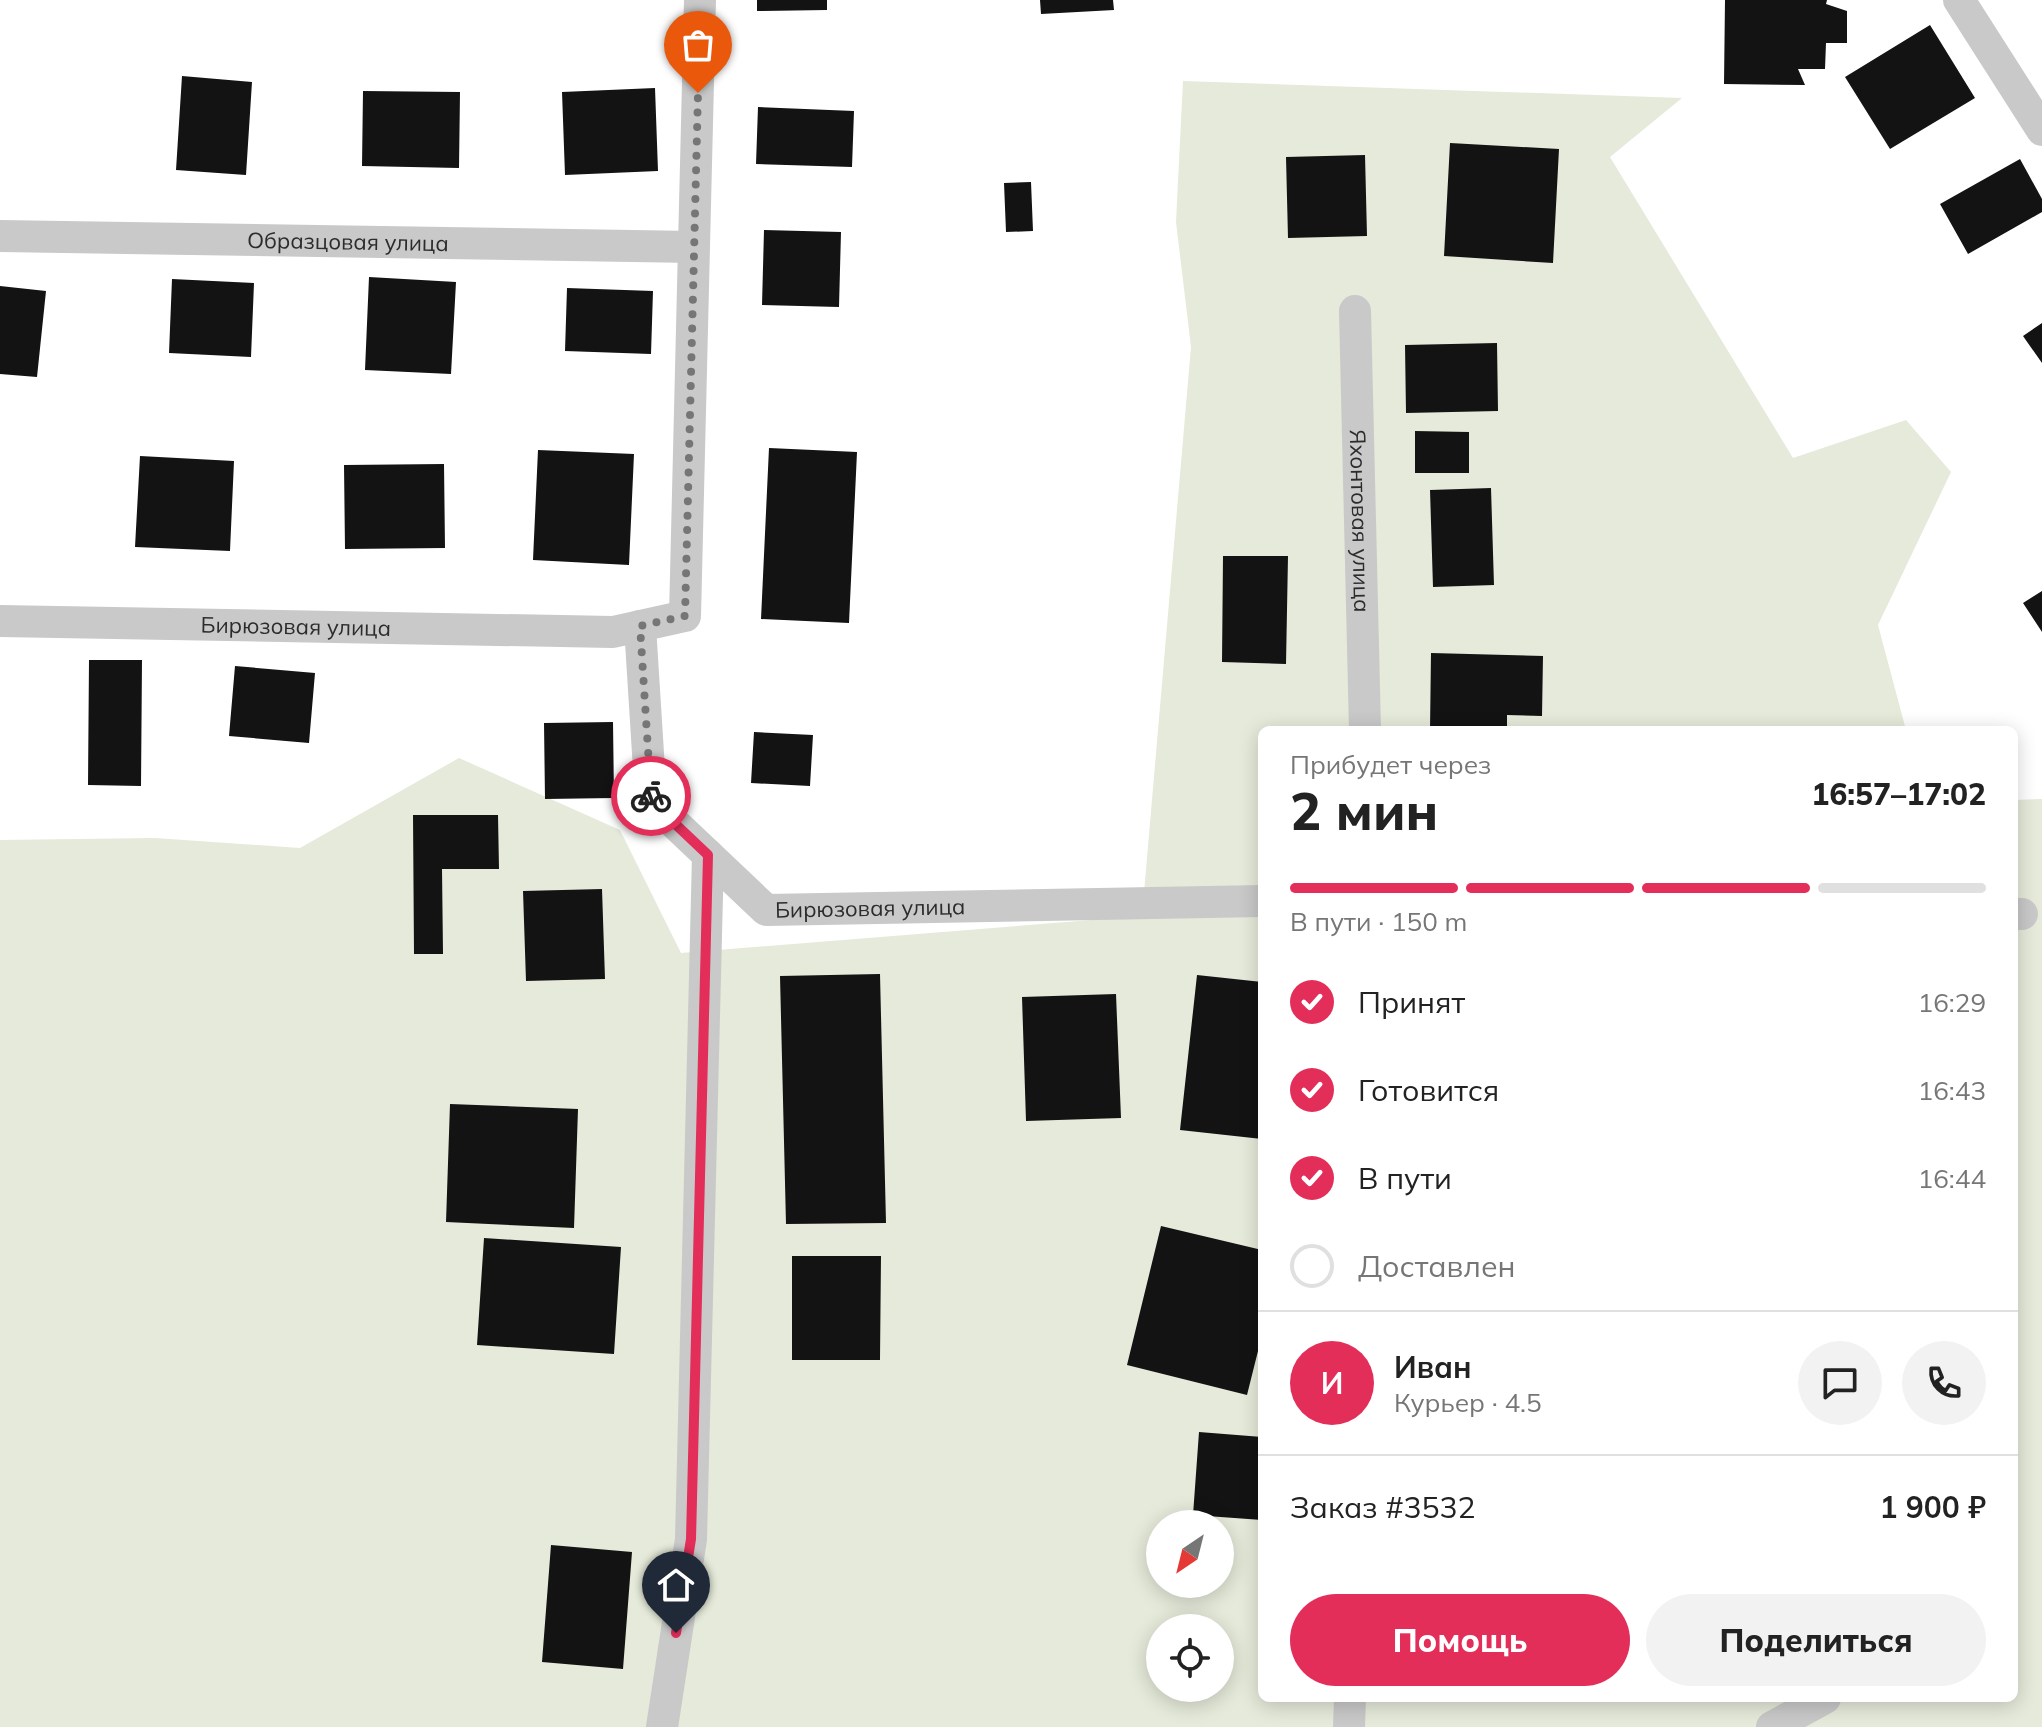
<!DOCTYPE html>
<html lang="ru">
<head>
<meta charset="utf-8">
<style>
	body { margin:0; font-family:Mulish,sans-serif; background:#f2f2f2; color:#222; height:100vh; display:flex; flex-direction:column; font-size:30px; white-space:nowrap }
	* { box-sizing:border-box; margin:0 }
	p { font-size:26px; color:#767676 }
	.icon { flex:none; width:44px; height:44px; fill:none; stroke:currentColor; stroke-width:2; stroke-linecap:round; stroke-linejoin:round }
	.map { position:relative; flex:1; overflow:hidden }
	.drawer { position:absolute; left:1258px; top:726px; width:760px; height:976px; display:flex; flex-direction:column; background:#fff; border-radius:12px; box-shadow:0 4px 20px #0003 }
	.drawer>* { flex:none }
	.needle { width:52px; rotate:215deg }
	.controls { position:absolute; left:1146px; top:1510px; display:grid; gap:16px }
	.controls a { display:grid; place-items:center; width:88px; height:88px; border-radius:50%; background:#fff; box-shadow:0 4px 20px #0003; font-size:40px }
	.pin { position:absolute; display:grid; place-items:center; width:68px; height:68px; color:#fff; margin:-82px -34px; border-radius:50% 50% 50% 0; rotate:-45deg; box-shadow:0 0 8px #0007 }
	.pin .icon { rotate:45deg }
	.courier { position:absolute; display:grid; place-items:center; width:80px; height:80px; margin:-40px; border:6px solid #e32e5a; border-radius:50%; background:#fff; color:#222; box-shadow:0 2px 10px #0007 }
	.summary em { font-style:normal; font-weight:800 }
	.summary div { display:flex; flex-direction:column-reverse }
	.summary { display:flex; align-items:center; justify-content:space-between; height:136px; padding:0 32px }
	h1 { font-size:52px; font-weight:800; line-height:60px }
	.bar { display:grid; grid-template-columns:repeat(4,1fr); gap:12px 8px; align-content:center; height:96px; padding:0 32px }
	.bar i { height:10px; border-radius:6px; background:#e0e0e0 }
	.bar .current { background:#e32e5a }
	.bar p { grid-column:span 4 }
	.line { display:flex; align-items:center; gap:20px; padding:0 32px; border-top:2px solid #e0e0e0 }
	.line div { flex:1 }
	.round { display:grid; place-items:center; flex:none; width:84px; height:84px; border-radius:42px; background:#f2f2f2 }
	ol { padding:0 32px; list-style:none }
	li { display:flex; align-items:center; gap:24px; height:88px }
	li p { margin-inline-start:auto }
	li .icon { padding:8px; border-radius:50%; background:#e32e5a; color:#fff; stroke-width:4 }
	li:last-child { color:#767676 }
	li i { width:44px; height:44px; border:4px solid #e0e0e0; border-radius:50% }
	.action { display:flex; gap:16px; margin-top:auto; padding:16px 32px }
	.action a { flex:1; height:92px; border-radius:48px; background:#e32e5a; color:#fff; font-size:32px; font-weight:800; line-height:92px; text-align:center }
	.action a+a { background:#f2f2f2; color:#222 }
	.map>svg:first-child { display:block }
	.green { fill:#e5eada; fill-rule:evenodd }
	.building { fill:#131313 }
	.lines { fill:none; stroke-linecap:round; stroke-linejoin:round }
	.minor { stroke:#c9c9c9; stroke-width:32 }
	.done { stroke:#767676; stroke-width:8; stroke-dasharray:0 14.4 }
	.route { stroke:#e32e5a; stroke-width:10 }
	.labels { text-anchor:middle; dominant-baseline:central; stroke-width:8; stroke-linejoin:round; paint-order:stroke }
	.street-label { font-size:22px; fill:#2c2c2c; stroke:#fff }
</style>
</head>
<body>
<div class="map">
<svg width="2042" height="1727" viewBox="0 0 2042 1727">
	<rect width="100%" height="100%" fill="#fff"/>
	<!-- green -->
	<path class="green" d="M 1183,81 L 1682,98 L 1610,157 L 1793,458 L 1906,420 L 1951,472 L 1878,625 L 1906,730 L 1262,730 L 1262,1698 L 2014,1698 L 2014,800 L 2042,799 L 2042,1727 L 0,1727 L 0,840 L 155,838 L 300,848 L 459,758 L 620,830 L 681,953 L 1142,916 L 1191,347 L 1176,222 ZM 1160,1524 L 1220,1524 L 1220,1584 L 1160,1584 ZM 1160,1628 L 1220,1628 L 1220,1688 L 1160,1688 Z"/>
	<!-- building -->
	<path class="building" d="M 757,0 L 827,0 L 827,10 L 757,11 Z
		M 1040,0 L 1113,0 L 1114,10 L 1041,14 Z
		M 1725,0 L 1827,0 L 1826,4 L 1847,11 L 1847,43 L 1826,43 L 1825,69 L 1798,69 L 1805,85 L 1724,84 Z
		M 1930,25 L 1975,98 L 1890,149 L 1845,77 Z
		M 182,76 L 252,82 L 246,175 L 176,170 Z
		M 655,88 L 658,171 L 565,175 L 562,92 Z
		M 363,91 L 460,92 L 459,168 L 362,166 Z
		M 758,107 L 854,111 L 852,167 L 756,164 Z
		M 1450,143 L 1559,149 L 1553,263 L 1444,256 Z
		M 1365,155 L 1367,236 L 1288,238 L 1286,157 Z
		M 2020,159 L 2042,199 L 2042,212 L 1968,254 L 1940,204 Z
		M 1031,182 L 1033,231 L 1006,232 L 1004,183 Z
		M 764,230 L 841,232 L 839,307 L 762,305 Z
		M 369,277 L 456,282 L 451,374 L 365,370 Z
		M 172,279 L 254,283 L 251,357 L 169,353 Z
		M 0,286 L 46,291 L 37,377 L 0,374 Z
		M 567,288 L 653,291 L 651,354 L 565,351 Z
		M 2042,323 L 2042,363 L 2023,336 Z
		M 1497,343 L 1498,411 L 1406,413 L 1405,345 Z
		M 1415,431 L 1469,432 L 1469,473 L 1415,473 Z
		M 769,448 L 857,452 L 849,623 L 761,619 Z
		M 538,450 L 634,454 L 629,565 L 533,560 Z
		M 140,456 L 234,461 L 230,551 L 135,547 Z
		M 444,464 L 445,548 L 345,549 L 344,465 Z
		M 1491,488 L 1494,585 L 1433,587 L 1430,490 Z
		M 1223,556 L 1288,556 L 1286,664 L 1222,662 Z
		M 2042,591 L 2042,632 L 2023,603 Z
		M 1431,653 L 1543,656 L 1542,716 L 1507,715 L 1507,730 L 1430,730 Z
		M 89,660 L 142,660 L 141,786 L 88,785 Z
		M 235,666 L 315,673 L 309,743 L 229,736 Z
		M 613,722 L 614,798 L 545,799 L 544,723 Z
		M 754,732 L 813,735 L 810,786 L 751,783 Z
		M 413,815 L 498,815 L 499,869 L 442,869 L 443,954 L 414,954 Z
		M 602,889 L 605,979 L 526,981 L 523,891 Z
		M 880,974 L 886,1223 L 786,1224 L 780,976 Z
		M 1197,975 L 1262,982 L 1262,1139 L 1180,1130 Z
		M 1116,994 L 1121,1118 L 1026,1121 L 1022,997 Z
		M 450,1104 L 578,1109 L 574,1228 L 446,1222 Z
		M 1161,1226 L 1262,1250 L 1262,1335 L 1247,1395 L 1127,1365 Z
		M 484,1238 L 621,1247 L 614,1354 L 477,1345 Z
		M 792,1256 L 881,1256 L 880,1360 L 792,1360 Z
		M 1199,1432 L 1262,1437 L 1262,1520 L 1193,1515 Z
		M 551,1545 L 632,1552 L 623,1669 L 542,1662 Z"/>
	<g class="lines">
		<!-- minor -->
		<g class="minor">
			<path d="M 1959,0 L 2042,130"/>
			<path id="s1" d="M 0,236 L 694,247"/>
			<path id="s2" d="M 1355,311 L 1365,730"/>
			<path id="s3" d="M 0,621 L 613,632 L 685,616 L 700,0"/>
			<path id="s4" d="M 640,626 L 651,801 L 766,910 L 1262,901"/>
			<path d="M 2014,914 L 2022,914"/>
			<path d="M 662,1727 L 691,1539 L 708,855"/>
			<path d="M 1349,1727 L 1350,1698"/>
			<path d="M 1772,1727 L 1825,1698"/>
		</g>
	</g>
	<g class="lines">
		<!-- done -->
		<path class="done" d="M 651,796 L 640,626 L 685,616 L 698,93"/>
		<!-- route -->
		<path class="route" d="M 651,796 L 651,801 L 708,855 L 691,1539 L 676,1633"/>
	</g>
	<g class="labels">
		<!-- street labels -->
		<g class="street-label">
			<text stroke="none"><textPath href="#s1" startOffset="348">Образцовая улица</textPath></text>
			<text stroke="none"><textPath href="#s2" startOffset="210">Яхонтовая улица</textPath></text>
			<text stroke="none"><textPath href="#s3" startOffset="296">Бирюзовая улица</textPath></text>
			<text stroke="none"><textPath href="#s4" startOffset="438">Бирюзовая улица</textPath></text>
		</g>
	</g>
</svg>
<div class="controls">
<a><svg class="needle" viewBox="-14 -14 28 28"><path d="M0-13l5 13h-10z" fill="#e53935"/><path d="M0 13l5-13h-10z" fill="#767676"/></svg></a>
<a><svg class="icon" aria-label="locate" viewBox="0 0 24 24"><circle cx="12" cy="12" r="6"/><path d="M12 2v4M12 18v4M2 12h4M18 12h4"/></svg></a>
</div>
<div class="pin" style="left:698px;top:93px;background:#ea580c"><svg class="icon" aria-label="bag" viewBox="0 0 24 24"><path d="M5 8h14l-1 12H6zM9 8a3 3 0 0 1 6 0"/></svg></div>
<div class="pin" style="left:676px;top:1633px;background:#1f2937"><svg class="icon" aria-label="home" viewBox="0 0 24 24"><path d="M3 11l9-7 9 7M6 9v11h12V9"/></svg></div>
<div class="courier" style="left:651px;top:796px"><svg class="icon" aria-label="bike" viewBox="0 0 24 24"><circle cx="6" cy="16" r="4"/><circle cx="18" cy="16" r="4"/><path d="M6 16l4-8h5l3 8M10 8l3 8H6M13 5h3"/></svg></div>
<section class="drawer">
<div class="summary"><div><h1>2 мин</h1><p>Прибудет через</p></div><em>16:57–17:02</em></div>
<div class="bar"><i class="current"></i><i class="current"></i><i class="current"></i><i></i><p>В пути · 150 m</p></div>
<ol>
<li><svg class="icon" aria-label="check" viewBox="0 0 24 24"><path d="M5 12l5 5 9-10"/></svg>Принят<p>16:29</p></li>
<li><svg class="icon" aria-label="check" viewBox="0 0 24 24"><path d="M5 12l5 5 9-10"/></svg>Готовится<p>16:43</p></li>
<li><svg class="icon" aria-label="check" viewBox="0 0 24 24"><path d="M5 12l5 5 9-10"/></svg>В пути<p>16:44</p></li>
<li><i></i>Доставлен</li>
</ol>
<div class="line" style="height:144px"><b class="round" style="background:#e32e5a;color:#fff">И</b><div><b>Иван</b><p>Курьер · 4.5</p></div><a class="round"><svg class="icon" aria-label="chat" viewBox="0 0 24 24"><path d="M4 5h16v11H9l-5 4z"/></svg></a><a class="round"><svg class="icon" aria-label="phone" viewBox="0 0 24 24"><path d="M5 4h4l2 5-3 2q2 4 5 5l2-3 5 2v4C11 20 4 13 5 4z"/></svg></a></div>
<div class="line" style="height:104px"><div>Заказ #3532</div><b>1 900 ₽</b></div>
<div class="action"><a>Помощь</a><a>Поделиться</a></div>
</section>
</div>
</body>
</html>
